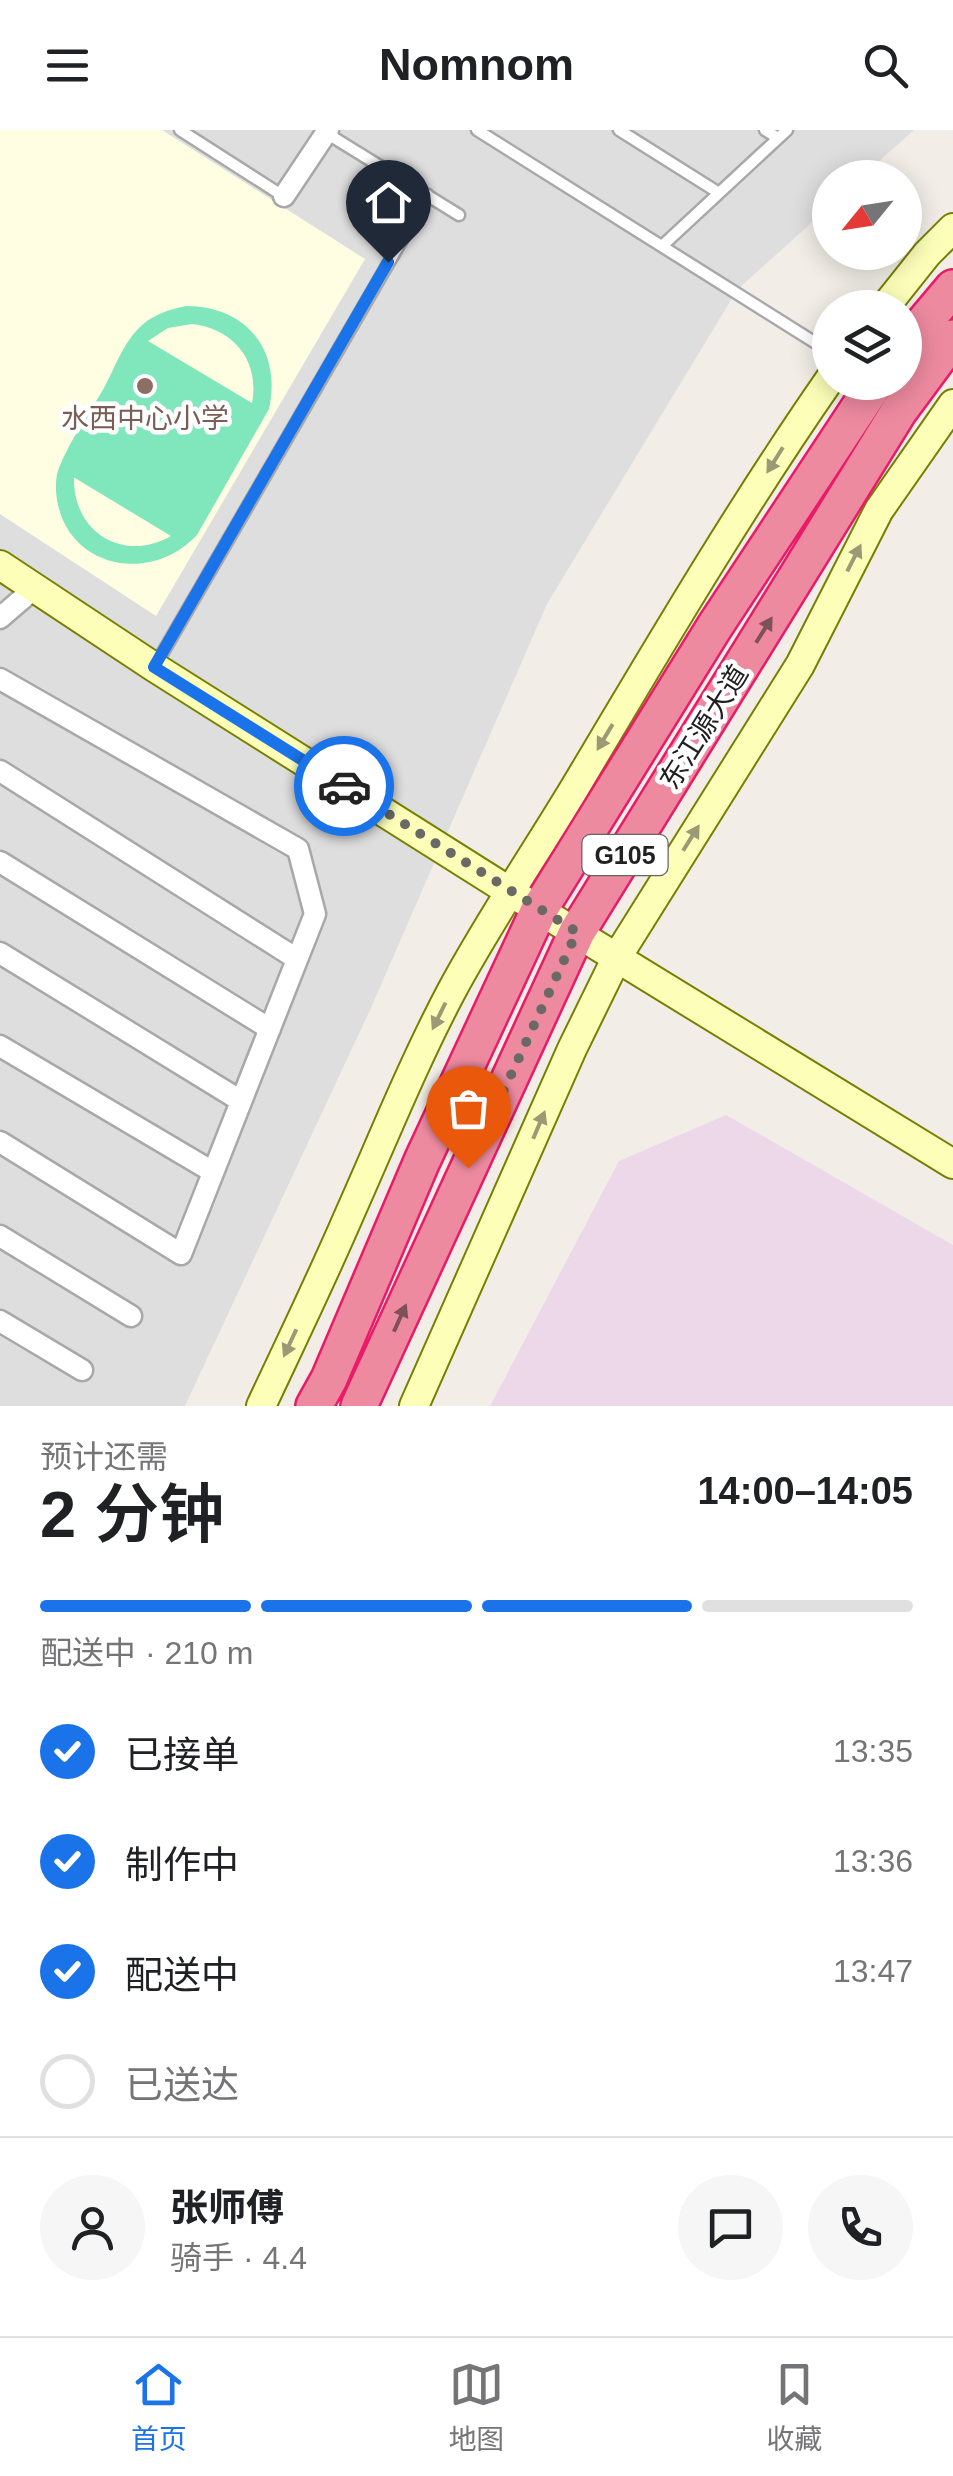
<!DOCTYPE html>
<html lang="zh">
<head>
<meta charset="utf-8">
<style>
	body { margin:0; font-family:Helvetica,"Noto Sans SC",sans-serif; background:#f6f6f6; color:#202124; height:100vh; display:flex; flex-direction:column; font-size:38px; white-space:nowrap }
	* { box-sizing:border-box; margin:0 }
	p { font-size:32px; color:#757577 }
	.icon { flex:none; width:55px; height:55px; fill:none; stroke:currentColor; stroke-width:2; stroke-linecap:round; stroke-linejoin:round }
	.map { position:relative; height:1276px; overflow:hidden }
	.details { display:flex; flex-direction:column; background:#fff; flex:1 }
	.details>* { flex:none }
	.needle { width:65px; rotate:240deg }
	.fabs { position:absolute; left:812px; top:30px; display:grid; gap:20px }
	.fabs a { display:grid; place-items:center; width:110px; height:110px; border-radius:50%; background:#fff; box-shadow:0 5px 25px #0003; font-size:50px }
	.pin { position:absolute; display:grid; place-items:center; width:85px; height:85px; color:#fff; margin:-102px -42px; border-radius:50% 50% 50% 0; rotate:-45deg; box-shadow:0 0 10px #0007 }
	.pin .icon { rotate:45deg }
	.courier { position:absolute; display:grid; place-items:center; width:100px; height:100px; margin:-50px; border:8px solid #1a73e8; border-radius:50%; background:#fff; color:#222; box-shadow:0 2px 12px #0007 }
	.head em { font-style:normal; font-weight:600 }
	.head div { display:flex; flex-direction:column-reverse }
	.head { display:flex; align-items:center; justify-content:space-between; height:170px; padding:0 40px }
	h1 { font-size:65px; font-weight:600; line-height:75px }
	.bar { display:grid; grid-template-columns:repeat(4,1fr); gap:15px 10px; align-content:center; height:120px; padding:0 40px }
	.bar i { height:12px; border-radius:8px; background:#e0e0e0 }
	.bar .current { background:#1a73e8 }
	.bar p { grid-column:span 4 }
	.line { display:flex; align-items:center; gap:25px; padding:0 40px; border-top:2px solid #e0e0e0 }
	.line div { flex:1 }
	.round { display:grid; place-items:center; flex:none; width:105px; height:105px; border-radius:52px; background:#f6f6f6 }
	ol { padding:0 40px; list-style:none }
	li { display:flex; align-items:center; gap:30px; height:110px }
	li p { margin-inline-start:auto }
	li .icon { padding:10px; border-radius:50%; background:#1a73e8; color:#fff; stroke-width:4 }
	li:last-child { color:#757577 }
	li i { width:55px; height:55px; border:5px solid #e0e0e0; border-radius:50% }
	header { display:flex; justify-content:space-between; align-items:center; height:130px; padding:0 40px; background:#fff; font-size:45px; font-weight:600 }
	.menu { display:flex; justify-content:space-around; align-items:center; height:140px; border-top:2px solid #e0e0e0; background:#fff; font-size:28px; color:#757577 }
	.menu a { display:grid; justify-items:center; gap:5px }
	.menu .current { color:#1a73e8 }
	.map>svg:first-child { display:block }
	.residential { fill:#dfdede }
	.industrial { fill:#ecd8e9 }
	.education { fill:#fffee3 }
	.pitch { fill:#80e6bb; fill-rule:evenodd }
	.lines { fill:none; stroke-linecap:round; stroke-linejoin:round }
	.lane-casing { stroke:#a8a8a8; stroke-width:15 }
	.street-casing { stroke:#a8a8a8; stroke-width:25 }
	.secondary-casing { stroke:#768000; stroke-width:32 }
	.highway-casing { stroke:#ea1a68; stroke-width:40 }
	.lane { stroke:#fff; stroke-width:10 }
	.street { stroke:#fff; stroke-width:20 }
	.secondary { stroke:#fdffb9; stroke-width:28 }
	.highway { stroke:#ee8aa0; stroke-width:35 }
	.oneway { fill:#9a9b75 }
	.oneway2 { fill:#7d505a }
	.done { stroke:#6a6966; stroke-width:10; stroke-dasharray:0 18 }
	.route { stroke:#1a73e8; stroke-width:12 }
	.education-dot { fill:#8d6e63; stroke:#fff; stroke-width:4 }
	.labels { text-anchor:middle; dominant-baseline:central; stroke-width:9; stroke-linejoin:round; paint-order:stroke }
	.shield { fill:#fff; stroke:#646464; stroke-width:2.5 }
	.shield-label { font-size:25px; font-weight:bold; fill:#212121 }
	.education-label { font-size:28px; fill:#785e54; stroke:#fff }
	.street-label { font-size:28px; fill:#212121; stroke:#fff }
</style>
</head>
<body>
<header><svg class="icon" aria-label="menu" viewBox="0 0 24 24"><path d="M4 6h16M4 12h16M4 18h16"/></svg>Nomnom<svg class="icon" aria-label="search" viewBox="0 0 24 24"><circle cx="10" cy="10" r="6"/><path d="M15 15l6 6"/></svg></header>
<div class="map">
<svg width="953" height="1276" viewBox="0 0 953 1276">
	<rect width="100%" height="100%" fill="#f2eee7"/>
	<!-- residential -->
	<path class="residential" d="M 0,0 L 914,0 L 861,47 L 830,48 L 830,76 L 737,160 L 547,474 L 370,880 L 185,1276 L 0,1276 Z"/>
	<!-- industrial -->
	<path class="industrial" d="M 726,985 L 953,1115 L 953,1276 L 490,1276 L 619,1031 Z"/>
	<!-- education -->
	<path class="education" d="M 0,0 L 162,0 L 365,129 L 156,486 L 0,384 Z"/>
	<!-- pitch -->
	<path class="pitch" d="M 186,176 C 246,176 282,220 269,279 L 197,405 C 147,458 60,435 56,360 C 56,353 56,345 59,338 C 70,310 89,284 104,258 C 114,239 123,214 138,199 C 151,185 168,180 186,176 ZM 192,194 C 234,199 260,231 252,273 L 148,211 L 168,198 ZM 74,348 L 75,348 L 171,406 C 124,433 73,403 74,348 Z"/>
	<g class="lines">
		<defs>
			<path id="lane" d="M 180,0 L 283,66
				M 477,0 L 830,222
				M 619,0 L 719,63
				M 765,0 L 778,8
				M 323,1 L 459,85
				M 662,116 L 787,0
				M 155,536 L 428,65"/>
			<path id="street" d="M 284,66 L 328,0
				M 0,488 L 36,457
				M 0,549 L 298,719 L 315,784 L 181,1124 L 0,1012
				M 0,641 L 297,829
				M 0,732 L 270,899
				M 0,823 L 241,971
				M 0,916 L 213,1042
				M 0,1106 L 131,1186
				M 0,1191 L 82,1240"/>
			<path id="secondary" d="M 884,178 L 927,124 L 953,98
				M 0,435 L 154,537 L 539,780 L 953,1034
				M 261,1276 C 291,1212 322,1148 350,1083 C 383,1009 413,934 451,862 C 489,791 535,724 577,654 C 658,518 739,380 830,249
				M 414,1276 L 572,919 L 617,827 L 800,535 L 879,380 L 953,274"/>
			<path id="highway" d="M 905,215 L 953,158
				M 314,1276 L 329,1249 L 422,1031 L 539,780 L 715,496 L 876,252
				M 359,1276 L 577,802 L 899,281 L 953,208"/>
		</defs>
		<!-- lane casing -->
		<use href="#lane" class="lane-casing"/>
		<!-- street casing -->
		<use href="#street" class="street-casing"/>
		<!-- secondary casing -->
		<use href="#secondary" class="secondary-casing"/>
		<!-- highway casing -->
		<use href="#highway" class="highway-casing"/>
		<!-- lane -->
		<use href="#lane" class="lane"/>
		<!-- street -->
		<use href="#street" class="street"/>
		<!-- secondary -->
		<use href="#secondary" class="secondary"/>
		<!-- highway -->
		<use href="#highway" class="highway"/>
	</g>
	<!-- one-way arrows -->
	<defs><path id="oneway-solid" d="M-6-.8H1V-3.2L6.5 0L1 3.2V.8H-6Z" transform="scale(2.5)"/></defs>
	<g class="oneway">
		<use href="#oneway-solid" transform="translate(775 330) rotate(122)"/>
		<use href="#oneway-solid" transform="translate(854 428) rotate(-63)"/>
		<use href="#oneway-solid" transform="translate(605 607) rotate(121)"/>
		<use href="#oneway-solid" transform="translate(691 708) rotate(-58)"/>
		<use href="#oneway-solid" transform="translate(439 886) rotate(116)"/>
		<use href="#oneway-solid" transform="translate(539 995) rotate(-67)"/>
		<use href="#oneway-solid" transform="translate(290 1213) rotate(115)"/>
	</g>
	<g class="oneway2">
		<use href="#oneway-solid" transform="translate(764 500) rotate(-58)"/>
		<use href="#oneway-solid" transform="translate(400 1188) rotate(-66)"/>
	</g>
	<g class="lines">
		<!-- done -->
		<path class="done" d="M 344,656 L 577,802 L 468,1038"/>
		<!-- route -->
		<path class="route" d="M 344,656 L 154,537 L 388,132"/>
	</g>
	<!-- markers -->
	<circle class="education-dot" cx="145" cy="256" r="10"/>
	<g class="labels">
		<!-- shield labels -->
		<rect class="shield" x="582.5" y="705" width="85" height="40" rx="8"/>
		<g class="shield-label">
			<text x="625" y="725">G105</text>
		</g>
		<!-- education labels -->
		<g class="education-label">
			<text x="145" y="288">水西中心小学</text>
		</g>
		<!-- street labels -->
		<g class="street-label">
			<text transform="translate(704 597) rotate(-58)">东江源大道</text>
		</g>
	</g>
</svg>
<div class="fabs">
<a><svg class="needle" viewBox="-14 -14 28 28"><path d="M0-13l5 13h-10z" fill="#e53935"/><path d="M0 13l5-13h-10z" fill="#757577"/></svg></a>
<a><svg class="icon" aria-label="layers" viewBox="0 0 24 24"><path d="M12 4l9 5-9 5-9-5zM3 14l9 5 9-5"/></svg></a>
</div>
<div class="pin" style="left:468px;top:1038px;background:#ea580c"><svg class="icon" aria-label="bag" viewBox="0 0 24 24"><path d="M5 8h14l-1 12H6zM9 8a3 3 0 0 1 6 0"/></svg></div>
<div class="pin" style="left:388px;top:132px;background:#1f2937"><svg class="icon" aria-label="home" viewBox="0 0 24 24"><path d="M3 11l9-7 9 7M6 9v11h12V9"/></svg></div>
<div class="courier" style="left:344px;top:656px"><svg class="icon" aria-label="car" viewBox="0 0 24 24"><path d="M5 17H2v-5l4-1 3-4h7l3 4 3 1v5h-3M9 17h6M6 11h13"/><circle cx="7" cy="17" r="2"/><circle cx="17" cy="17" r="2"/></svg></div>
</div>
<section class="details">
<div class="head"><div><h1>2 分钟</h1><p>预计还需</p></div><em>14:00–14:05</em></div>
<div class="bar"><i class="current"></i><i class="current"></i><i class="current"></i><i></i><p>配送中 · 210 m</p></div>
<ol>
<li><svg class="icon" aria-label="check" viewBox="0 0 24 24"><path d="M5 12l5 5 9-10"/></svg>已接单<p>13:35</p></li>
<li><svg class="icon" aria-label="check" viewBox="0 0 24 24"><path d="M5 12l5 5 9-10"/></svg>制作中<p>13:36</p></li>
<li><svg class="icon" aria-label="check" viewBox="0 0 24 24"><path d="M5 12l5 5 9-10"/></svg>配送中<p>13:47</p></li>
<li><i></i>已送达</li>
</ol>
<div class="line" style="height:180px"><a class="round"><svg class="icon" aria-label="person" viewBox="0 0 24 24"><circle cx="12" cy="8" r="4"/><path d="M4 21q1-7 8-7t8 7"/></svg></a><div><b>张师傅</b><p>骑手 · 4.4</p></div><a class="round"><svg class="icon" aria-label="chat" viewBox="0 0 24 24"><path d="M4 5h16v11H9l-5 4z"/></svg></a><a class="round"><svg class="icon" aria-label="phone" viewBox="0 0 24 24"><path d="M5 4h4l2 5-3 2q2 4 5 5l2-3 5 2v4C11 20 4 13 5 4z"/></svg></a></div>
</section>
<nav class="menu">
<a class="current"><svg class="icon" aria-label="home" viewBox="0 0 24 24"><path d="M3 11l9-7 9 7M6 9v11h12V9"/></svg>首页</a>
<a><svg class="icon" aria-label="map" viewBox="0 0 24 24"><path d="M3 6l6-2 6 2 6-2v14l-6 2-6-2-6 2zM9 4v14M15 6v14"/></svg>地图</a>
<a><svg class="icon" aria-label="saved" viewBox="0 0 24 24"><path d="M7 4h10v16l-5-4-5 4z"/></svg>收藏</a>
</nav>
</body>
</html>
